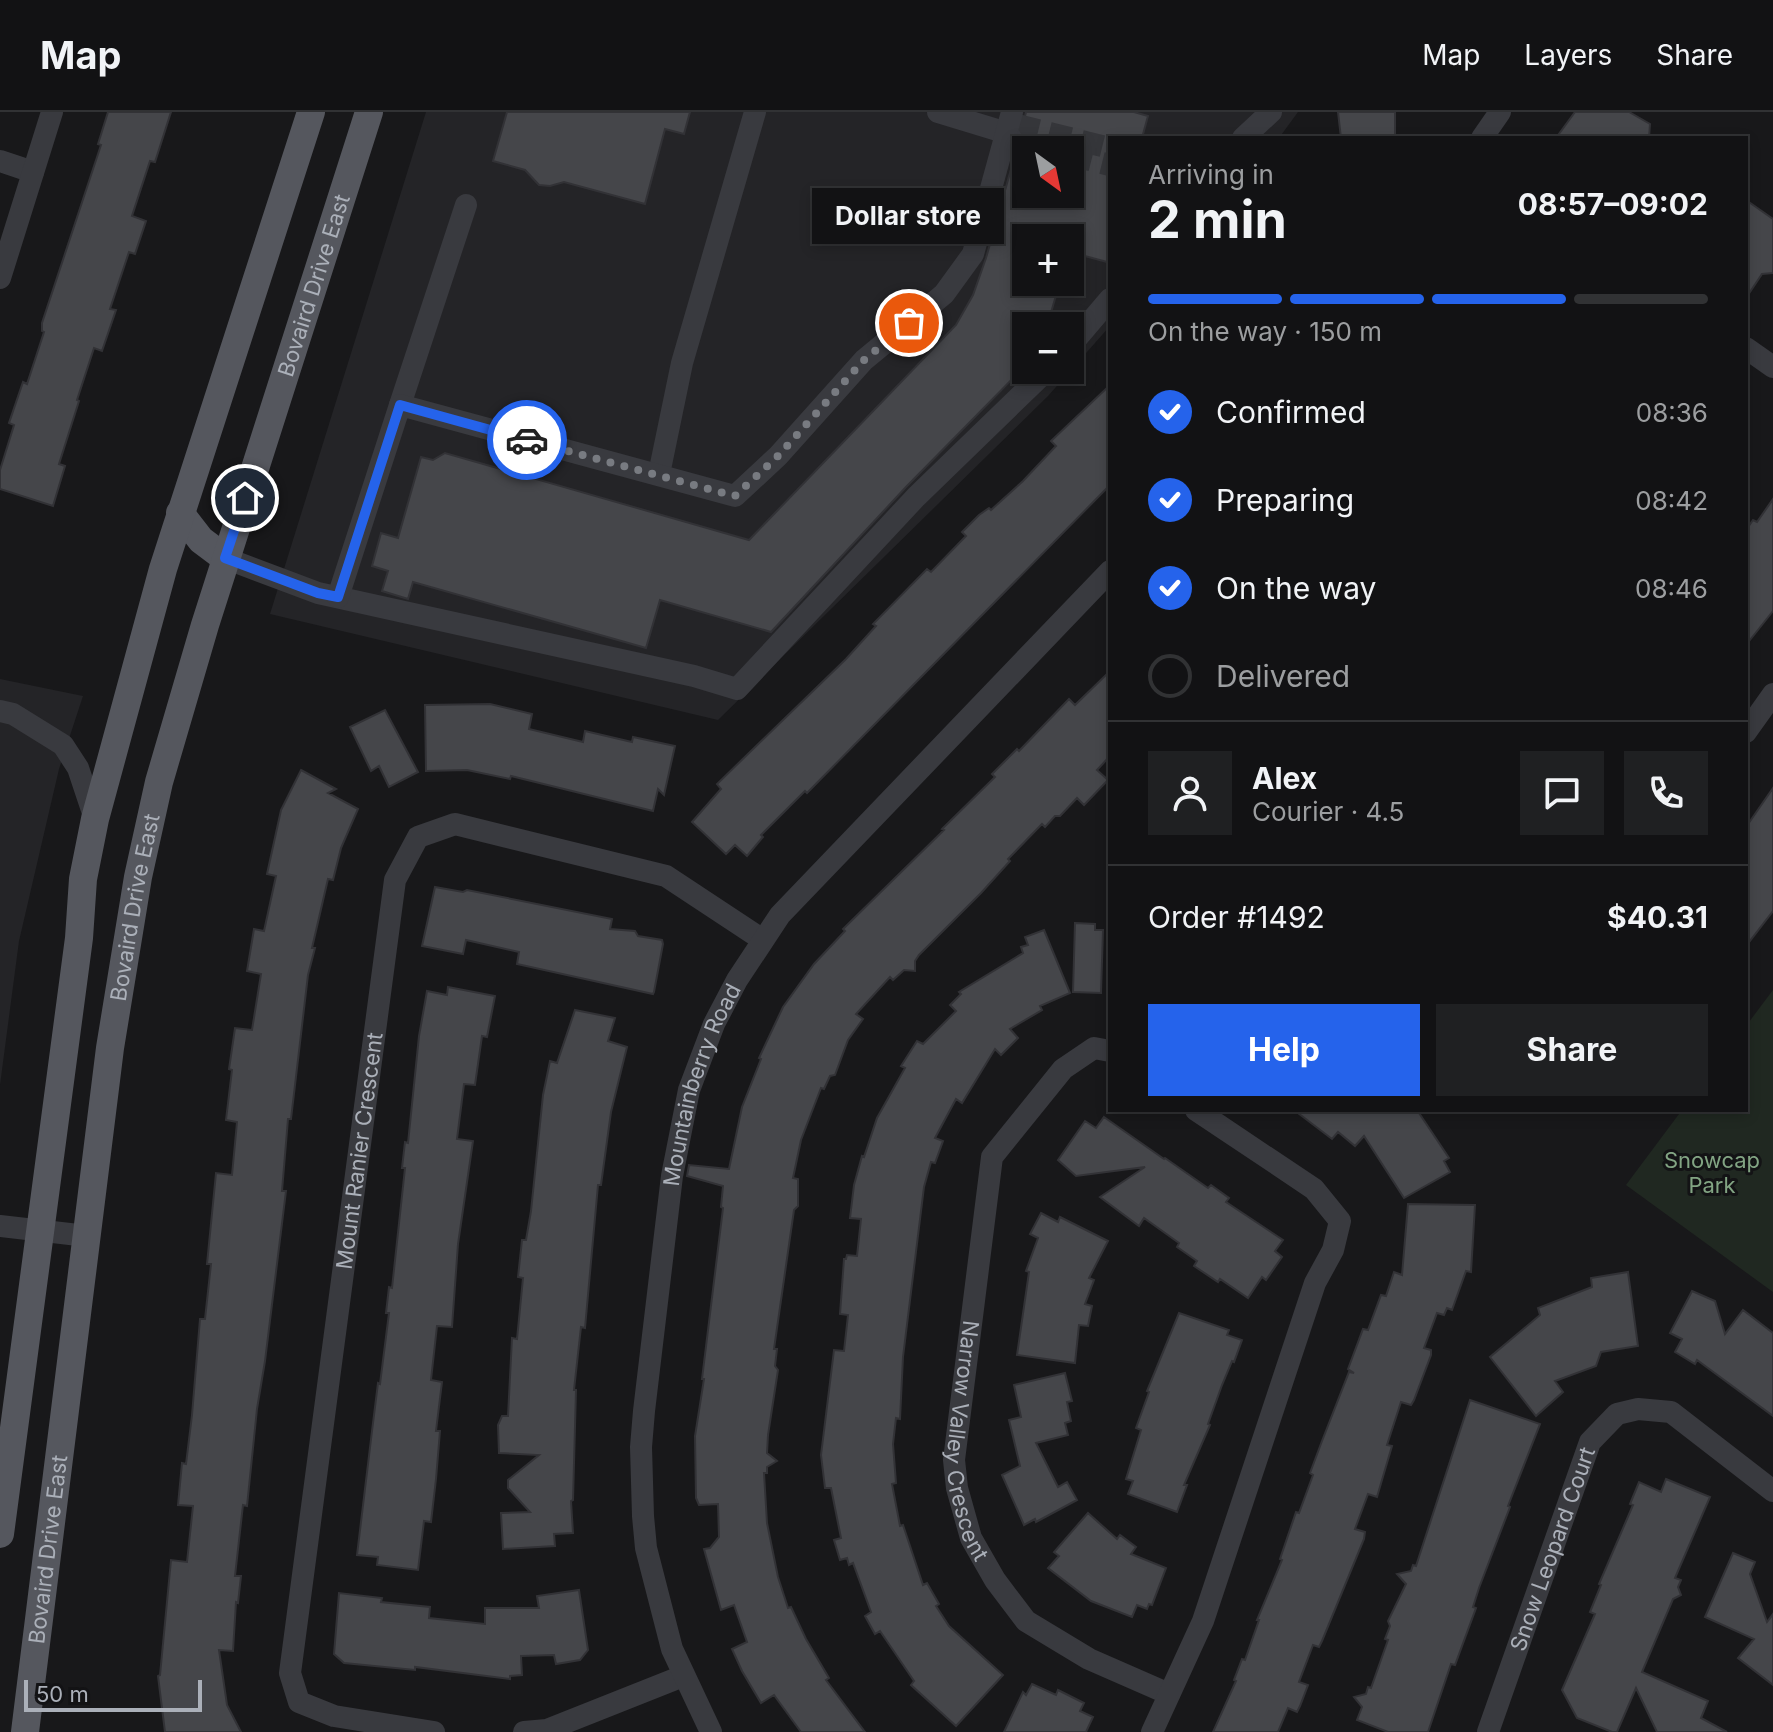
<!DOCTYPE html>
<html lang="en">
<head>
<meta charset="utf-8">
<style>
	body { margin:0; font-family:Inter,sans-serif; background:#1f2022; color:#f1f3f6; height:100vh; display:flex; flex-direction:column; font-size:30px; white-space:nowrap }
	* { box-sizing:border-box; margin:0 }
	p { font-size:26px; color:#9c9ea0 }
	.icon { flex:none; width:44px; height:44px; fill:none; stroke:currentColor; stroke-width:2; stroke-linecap:round; stroke-linejoin:round }
	.map { position:relative; flex:1; overflow:hidden }
	.side { position:absolute; left:1108px; top:24px; width:640px; height:976px; display:flex; flex-direction:column; background:#121214; border-radius:0px; box-shadow:0 4px 12px #0003,0 0 0 2px #313234 }
	.side>* { flex:none }
	.needle { width:52px; rotate:147deg }
	.fabs { position:absolute; left:1012px; top:24px; display:grid; gap:16px }
	.fabs a { display:grid; place-items:center; width:72px; height:72px; border-radius:0px; background:#121214; box-shadow:0 4px 12px #0003,0 0 0 2px #313234; font-size:40px }
	.scale { position:absolute; left:24px; bottom:20px; width:178px; box-sizing:border-box; padding-left:8px; border:4px solid #abb0b9; border-top:0; font-size:22px; line-height:28px; white-space:nowrap; color:#abb0b9; -webkit-text-stroke:6px #131315; paint-order:stroke }
	.pin { position:absolute; display:grid; place-items:center; width:68px; height:68px; color:#fff; margin:-34px; border:4px solid #fff; border-radius:50%; box-shadow:0 2px 8px #0007 }
	.courier { position:absolute; display:grid; place-items:center; width:80px; height:80px; margin:-40px; border:6px solid #2563eb; border-radius:50%; background:#fff; color:#222; box-shadow:0 2px 10px #0007 }
	.bubble { position:absolute; height:56px; border-radius:0px; background:#121214; box-shadow:0 4px 12px #0003,0 0 0 2px #313234; font-size:26px; font-weight:700; line-height:56px; text-align:center }
	.summary em { font-style:normal; font-weight:700 }
	.summary div { display:flex; flex-direction:column-reverse }
	.summary { display:flex; align-items:center; justify-content:space-between; height:136px; padding:0 40px }
	h1 { font-size:52px; font-weight:700; line-height:60px }
	.bar { display:grid; grid-template-columns:repeat(4,1fr); gap:12px 8px; align-content:center; height:96px; padding:0 40px }
	.bar i { height:10px; border-radius:6px; background:#313234 }
	.bar .current { background:#2563eb }
	.bar p { grid-column:span 4 }
	.line { display:flex; align-items:center; gap:20px; padding:0 40px; border-top:2px solid #313234 }
	.line div { flex:1 }
	.round { display:grid; place-items:center; flex:none; width:84px; height:84px; border-radius:0px; background:#1f2022 }
	ol { padding:0 40px; list-style:none }
	li { display:flex; align-items:center; gap:24px; height:88px }
	li p { margin-inline-start:auto }
	li .icon { padding:8px; border-radius:50%; background:#2563eb; color:#fff; stroke-width:4 }
	li:last-child { color:#9c9ea0 }
	li i { width:44px; height:44px; border:4px solid #313234; border-radius:50% }
	.primary-button { display:flex; gap:16px; margin-top:auto; padding:16px 40px }
	.primary-button a { flex:1; height:92px; border-radius:0px; background:#2563eb; color:#fff; font-size:32px; font-weight:700; line-height:92px; text-align:center }
	.primary-button a+a { background:#1f2022; color:#f1f3f6 }
	header { display:flex; align-items:center; gap:48px; box-sizing:border-box; height:112px; padding:0 40px; background:#121214; border-bottom:2px solid #313234 }
	header strong { font-size:38px }
	nav { display:flex; gap:44px; margin-inline-start:auto; font-size:28px }
	.map>svg:first-child { display:block }
	.built { fill:#242427; fill-rule:evenodd }
	.green { fill:#202821 }
	.building { fill:#45464a; stroke:#323236; stroke-width:2; fill-rule:evenodd }
	.lines { fill:none; stroke-linecap:round; stroke-linejoin:round }
	.minor-tunnel { stroke:#35363a; stroke-width:22; stroke-dasharray:22 11; stroke-linecap:butt }
	.minor { stroke:#393a3f; stroke-width:22 }
	.major { stroke:#55575e; stroke-width:28 }
	.done { stroke:#787b81; stroke-width:8; stroke-dasharray:0 14.4 }
	.route { stroke:#2563eb; stroke-width:10 }
	.labels { text-anchor:middle; dominant-baseline:central; stroke-width:6; stroke-linejoin:round; paint-order:stroke }
	.street-label { font-size:22px; fill:#abb0b9; stroke:#131315 }
	.park-label { font-size:22px; fill:#82a483; stroke:#131315 }
</style>
</head>
<body>
<header>
<strong>Map</strong>
<nav><a>Map</a><a>Layers</a><a>Share</a></nav>
</header>
<div class="map">
<svg width="1773" height="1620" viewBox="0 0 1773 1620">
	<rect width="100%" height="100%" fill="#18181a"/>
	<!-- built -->
	<path class="built" d="M 426,0 L 1298,0 L 1279,26 L 1110,26 L 1110,214 L 1048,284 L 718,608 L 270,502 ZM 1026,38 L 1070,38 L 1070,82 L 1026,82 ZM 1026,126 L 1070,126 L 1070,170 L 1026,170 ZM 1026,214 L 1070,214 L 1070,258 L 1026,258 Z
		M 0,567 L 83,584 L 59,657 L 19,829 L 0,973 Z"/>
	<!-- green -->
	<path class="green" d="M 1773,878 L 1773,1180 L 1626,1073 L 1682,998 L 1746,998 L 1746,914 Z"/>
	<!-- building -->
	<path class="building" d="M 108,0 L 171,0 L 155,50 L 150,49 L 132,104 L 146,109 L 135,142 L 129,140 L 110,197 L 116,198 L 102,239 L 94,236 L 77,288 L 79,289 L 59,352 L 65,354 L 53,394 L 0,377 L 0,358 L 14,313 L 9,311 L 23,270 L 27,272 L 44,220 L 42,219 L 42,211 L 101,33 L 98,32 Z
		M 507,0 L 690,0 L 684,22 L 665,17 L 645,92 L 564,70 L 550,74 L 539,73 L 525,58 L 493,49 Z
		M 1026,0 L 1134,0 L 1148,4 L 1142,26 L 1110,26 L 1110,139 L 1107,150 L 1070,140 L 1070,126 L 1026,126 L 1026,170 L 1060,170 L 1047,214 L 1026,214 L 1026,253 L 906,375 L 771,520 L 660,488 L 646,536 L 413,470 L 408,487 L 382,479 L 388,459 L 372,454 L 381,421 L 398,426 L 421,345 L 433,348 L 445,341 L 749,428 L 956,213 L 973,183 L 986,146 L 1015,43 L 1022,40 L 1026,34 L 1027,27 L 1022,17 ZM 1026,38 L 1070,38 L 1070,82 L 1026,82 Z
		M 1338,0 L 1395,0 L 1395,26 L 1341,26 Z
		M 1575,0 L 1629,0 L 1650,12 L 1649,26 L 1556,26 Z
		M 1746,88 L 1773,107 L 1773,161 L 1762,162 L 1746,186 Z
		M 1110,273 L 1110,373 L 807,681 L 805,679 L 761,723 L 763,725 L 747,744 L 735,733 L 726,742 L 692,710 L 721,677 L 717,672 L 846,547 L 876,514 L 873,512 L 927,457 L 931,460 L 966,424 L 962,420 L 979,403 L 989,396 L 991,398 L 1023,369 L 1056,334 L 1051,329 Z
		M 1773,387 L 1773,499 L 1746,533 L 1746,418 L 1753,408 L 1757,410 Z
		M 1110,559 L 1110,644 L 1097,658 L 1108,668 L 1084,693 L 1077,686 L 1060,704 L 1055,704 L 1045,715 L 1042,712 L 1008,747 L 1010,749 L 981,781 L 919,843 L 915,849 L 915,859 L 904,858 L 893,868 L 890,865 L 856,902 L 863,907 L 848,928 L 835,963 L 830,964 L 824,977 L 821,976 L 801,1028 L 793,1066 L 798,1067 L 798,1094 L 794,1098 L 774,1237 L 777,1237 L 775,1254 L 778,1258 L 768,1323 L 767,1341 L 777,1349 L 767,1355 L 767,1361 L 764,1361 L 767,1411 L 778,1465 L 788,1496 L 791,1495 L 806,1527 L 829,1566 L 826,1568 L 865,1620 L 801,1620 L 774,1583 L 761,1591 L 742,1559 L 732,1537 L 747,1530 L 734,1493 L 721,1498 L 704,1437 L 710,1436 L 719,1425 L 718,1392 L 699,1393 L 696,1386 L 695,1324 L 704,1267 L 702,1267 L 723,1096 L 721,1095 L 723,1074 L 687,1064 L 689,1053 L 729,1057 L 742,995 L 761,947 L 759,946 L 783,895 L 814,852 L 845,819 L 843,817 L 944,718 L 942,717 L 995,665 L 992,662 L 1017,637 L 1019,639 L 1069,587 L 1075,593 Z
		M 490,592 L 532,602 L 529,617 L 583,630 L 585,619 L 632,630 L 633,625 L 675,634 L 664,683 L 658,677 L 653,699 L 511,664 L 510,667 L 467,658 L 426,659 L 425,593 Z
		M 385,598 L 418,660 L 389,675 L 379,654 L 371,659 L 350,615 Z
		M 301,658 L 336,677 L 328,681 L 358,697 L 341,736 L 333,768 L 328,767 L 312,836 L 315,836 L 308,863 L 291,1007 L 288,1007 L 282,1079 L 286,1079 L 265,1249 L 257,1297 L 247,1394 L 243,1393 L 235,1464 L 241,1464 L 238,1491 L 236,1490 L 233,1539 L 219,1538 L 227,1593 L 241,1620 L 165,1620 L 158,1564 L 160,1563 L 171,1448 L 187,1450 L 193,1394 L 178,1393 L 182,1351 L 186,1352 L 192,1303 L 200,1207 L 205,1207 L 211,1152 L 207,1152 L 216,1061 L 232,1063 L 237,1010 L 226,1008 L 232,958 L 229,957 L 235,916 L 252,918 L 261,862 L 247,859 L 254,817 L 264,819 L 276,764 L 267,762 L 281,698 Z
		M 1773,676 L 1773,799 L 1746,834 L 1746,715 Z
		M 435,775 L 463,780 L 467,778 L 612,807 L 610,817 L 635,819 L 638,824 L 662,828 L 663,832 L 654,880 L 653,882 L 517,852 L 519,840 L 466,828 L 463,842 L 422,834 Z
		M 1075,811 L 1095,812 L 1095,818 L 1103,818 L 1101,881 L 1073,880 Z
		M 1044,818 L 1070,881 L 1040,894 L 1042,898 L 1010,917 L 1018,926 L 1001,943 L 995,937 L 962,991 L 956,987 L 935,1026 L 943,1029 L 935,1051 L 931,1050 L 924,1075 L 903,1245 L 900,1307 L 896,1306 L 893,1332 L 896,1371 L 892,1372 L 900,1414 L 903,1413 L 923,1473 L 927,1471 L 939,1492 L 936,1494 L 949,1514 L 1003,1563 L 956,1614 L 911,1573 L 914,1569 L 880,1519 L 875,1522 L 865,1504 L 871,1500 L 853,1451 L 849,1453 L 847,1446 L 840,1448 L 834,1428 L 841,1426 L 831,1376 L 825,1376 L 821,1343 L 834,1238 L 844,1239 L 848,1203 L 840,1202 L 844,1147 L 846,1147 L 847,1143 L 857,1144 L 861,1107 L 850,1106 L 854,1073 L 862,1044 L 864,1045 L 877,1006 L 905,956 L 901,954 L 917,929 L 923,932 L 956,899 L 950,893 L 961,882 L 959,880 L 1023,841 L 1021,835 L 1028,833 L 1025,825 Z
		M 448,875 L 495,884 L 487,925 L 482,924 L 475,973 L 464,972 L 457,1027 L 473,1029 L 458,1132 L 452,1215 L 437,1214 L 431,1268 L 442,1270 L 436,1319 L 440,1319 L 436,1367 L 431,1410 L 424,1409 L 418,1458 L 377,1453 L 378,1445 L 357,1443 L 372,1319 L 378,1271 L 380,1272 L 389,1201 L 386,1201 L 389,1175 L 392,1176 L 405,1056 L 402,1056 L 405,1030 L 408,1031 L 419,924 L 427,879 L 447,883 Z
		M 575,898 L 615,906 L 608,929 L 627,935 L 611,1000 L 601,1073 L 598,1073 L 585,1216 L 581,1215 L 574,1278 L 576,1278 L 573,1388 L 571,1389 L 573,1421 L 554,1422 L 555,1434 L 503,1437 L 501,1401 L 530,1400 L 508,1376 L 508,1368 L 539,1343 L 499,1341 L 498,1313 L 502,1304 L 508,1304 L 512,1226 L 517,1227 L 523,1166 L 518,1165 L 522,1128 L 526,1128 L 531,1099 L 543,983 L 550,949 L 557,951 Z
		M 1294,998 L 1417,998 L 1449,1046 L 1444,1049 L 1450,1060 L 1404,1086 L 1364,1024 L 1355,1034 L 1338,1020 L 1332,1027 Z
		M 1104,1005 L 1164,1047 L 1165,1046 L 1208,1076 L 1211,1073 L 1229,1086 L 1226,1090 L 1283,1128 L 1275,1139 L 1282,1145 L 1266,1168 L 1262,1165 L 1248,1186 L 1220,1167 L 1218,1170 L 1194,1154 L 1197,1149 L 1177,1135 L 1179,1131 L 1144,1106 L 1139,1114 L 1100,1085 L 1145,1055 L 1076,1064 L 1058,1048 L 1085,1009 L 1096,1016 Z
		M 1408,1092 L 1475,1093 L 1471,1160 L 1466,1159 L 1452,1198 L 1447,1196 L 1444,1203 L 1437,1201 L 1424,1236 L 1431,1238 L 1431,1243 L 1414,1288 L 1411,1293 L 1401,1290 L 1387,1333 L 1392,1334 L 1377,1385 L 1368,1382 L 1355,1417 L 1365,1420 L 1364,1427 L 1322,1529 L 1319,1535 L 1313,1533 L 1299,1570 L 1308,1573 L 1300,1594 L 1297,1600 L 1288,1596 L 1278,1620 L 1213,1620 L 1236,1569 L 1234,1568 L 1242,1547 L 1245,1548 L 1259,1508 L 1257,1508 L 1282,1448 L 1280,1447 L 1296,1400 L 1299,1401 L 1313,1363 L 1310,1361 L 1322,1329 L 1349,1260 L 1354,1261 L 1348,1257 L 1363,1217 L 1368,1218 L 1381,1183 L 1386,1184 L 1394,1160 L 1402,1163 Z
		M 1041,1101 L 1058,1110 L 1060,1105 L 1108,1129 L 1089,1166 L 1094,1168 L 1085,1192 L 1092,1194 L 1088,1214 L 1079,1213 L 1075,1251 L 1017,1243 L 1029,1160 L 1026,1159 L 1038,1126 L 1030,1122 Z
		M 1628,1160 L 1638,1234 L 1601,1240 L 1596,1254 L 1555,1269 L 1563,1280 L 1536,1304 L 1490,1245 L 1540,1203 L 1538,1196 L 1592,1175 L 1591,1166 Z
		M 1692,1179 L 1715,1189 L 1725,1222 L 1743,1198 L 1773,1221 L 1773,1304 L 1697,1248 L 1695,1252 L 1675,1240 L 1682,1227 L 1670,1221 Z
		M 1179,1201 L 1229,1218 L 1227,1223 L 1242,1228 L 1234,1250 L 1232,1249 L 1222,1273 L 1208,1312 L 1210,1313 L 1184,1373 L 1187,1373 L 1177,1400 L 1128,1382 L 1133,1369 L 1126,1367 L 1141,1318 L 1136,1316 L 1149,1280 L 1147,1279 Z
		M 1065,1261 L 1072,1289 L 1067,1290 L 1071,1309 L 1065,1311 L 1068,1323 L 1036,1331 L 1058,1375 L 1067,1370 L 1077,1388 L 1036,1410 L 1035,1407 L 1024,1413 L 1002,1363 L 1020,1354 L 1009,1308 L 1021,1305 L 1014,1273 Z
		M 1470,1288 L 1540,1312 L 1508,1394 L 1510,1395 L 1479,1476 L 1473,1495 L 1476,1496 L 1455,1553 L 1451,1552 L 1428,1620 L 1388,1620 L 1357,1608 L 1362,1595 L 1354,1585 L 1366,1582 L 1368,1575 L 1371,1576 L 1388,1528 L 1385,1527 L 1390,1514 L 1388,1509 L 1406,1472 L 1397,1462 L 1411,1459 L 1413,1453 L 1416,1454 Z
		M 1666,1367 L 1710,1385 L 1675,1466 L 1681,1468 L 1678,1475 L 1681,1483 L 1673,1487 L 1642,1560 L 1708,1589 L 1701,1606 L 1727,1620 L 1657,1620 L 1636,1576 L 1617,1620 L 1612,1620 L 1577,1606 L 1562,1578 L 1595,1502 L 1590,1500 L 1601,1473 L 1599,1472 L 1633,1393 L 1630,1392 L 1639,1370 L 1661,1380 Z
		M 1088,1401 L 1117,1427 L 1120,1423 L 1136,1435 L 1131,1442 L 1166,1456 L 1152,1493 L 1149,1492 L 1147,1497 L 1137,1493 L 1132,1505 L 1091,1489 L 1048,1456 L 1059,1444 L 1054,1440 Z
		M 1733,1441 L 1755,1450 L 1750,1462 L 1767,1510 L 1773,1502 L 1773,1573 L 1738,1546 L 1754,1527 L 1705,1505 Z
		M 579,1478 L 588,1538 L 580,1548 L 556,1552 L 554,1543 L 521,1544 L 522,1563 L 510,1564 L 510,1567 L 415,1555 L 415,1558 L 344,1551 L 334,1542 L 339,1481 L 382,1486 L 381,1490 L 430,1495 L 429,1506 L 485,1512 L 485,1496 L 539,1496 L 537,1484 Z
		M 1032,1572 L 1056,1583 L 1058,1578 L 1084,1591 L 1080,1599 L 1093,1605 L 1086,1620 L 1004,1620 L 1023,1580 L 1026,1583 Z"/>
	<g class="lines">
		<!-- minor-tunnel -->
		<path class="minor-tunnel" d="M 1017,13 L 1110,36
			M 1013,29 L 1050,38
			M 1070,43 L 1110,53"/>
		<!-- minor -->
		<g class="minor">
			<path d="M 938,0 L 1007,21 L 1013,29"/>
			<path d="M 1243,26 L 1271,0"/>
			<path d="M 1482,26 L 1500,0"/>
			<path d="M 0,49 L 33,60"/>
			<path d="M 0,166 L 52,0"/>
			<path d="M 1070,234 L 1110,187"/>
			<path d="M 1746,236 L 1773,255"/>
			<path d="M 400,293 L 466,93"/>
			<path d="M 659,362 L 682,251 L 755,0"/>
			<path d="M 225,446 L 318,481 L 694,564 L 737,577 L 916,385 L 1047,258"/>
			<path d="M 338,485 L 400,293 L 735,384 L 778,344 L 864,248 L 944,182 L 973,142 L 1012,0"/>
			<path d="M 0,599 L 13,602 L 63,633 L 78,656 L 95,707"/>
			<path d="M 1746,620 L 1773,582"/>
			<path id="s1" d="M 1110,939 L 1094,936 L 1063,957 L 992,1045 L 954,1348 L 957,1376 L 971,1426 L 995,1468 L 1026,1509 L 1089,1547 L 1169,1582"/>
			<path d="M 0,1114 L 87,1124"/>
			<path id="s2" d="M 434,1620 L 334,1604 L 299,1590 L 290,1561 L 395,768 L 418,725 L 455,712 L 666,764 L 763,828"/>
			<path d="M 524,1620 L 547,1618 L 683,1564"/>
			<path id="s3" d="M 711,1620 L 672,1537 L 646,1436 L 643,1404 L 641,1335 L 644,1299 L 672,1064 L 689,978 L 714,912 L 737,868 L 780,803 L 1110,459"/>
			<path d="M 1152,1620 L 1203,1509 L 1315,1171 L 1333,1138 L 1340,1109 L 1314,1077 L 1196,998"/>
			<path id="s4" d="M 1488,1620 L 1590,1330 L 1617,1302 L 1638,1297 L 1671,1300 L 1773,1379"/>
		</g>
		<!-- major -->
		<g class="major">
			<path d="M 180,401 L 201,428 L 225,446"/>
			<path d="M 0,1422 L 79,826 L 83,767 L 95,707 L 163,457 L 311,0"/>
			<path id="s5" d="M 25,1620 L 110,936 L 138,765 L 159,670 L 205,513 L 369,0"/>
		</g>
	</g>
	<g class="lines">
		<!-- done -->
		<path class="done" d="M 527,328 L 735,384 L 778,344 L 864,248 L 909,211"/>
		<!-- route -->
		<path class="route" d="M 245,386 L 225,446 L 318,481 L 338,485 L 400,293 L 527,328"/>
	</g>
	<g class="labels">
		<!-- street labels -->
		<g class="street-label">
			<text stroke="none"><textPath href="#s5" startOffset="1480">Bovaird Drive East</textPath></text>
			<text stroke="none"><textPath href="#s5" startOffset="832">Bovaird Drive East</textPath></text>
			<text stroke="none"><textPath href="#s3" startOffset="666">Mountainberry Road</textPath></text>
			<text stroke="none"><textPath href="#s2" startOffset="696">Mount Ranier Crescent</textPath></text>
			<text stroke="none"><textPath href="#s1" startOffset="454">Narrow Valley Crescent</textPath></text>
			<text stroke="none"><textPath href="#s5" startOffset="184">Bovaird Drive East</textPath></text>
			<text stroke="none"><textPath href="#s4" startOffset="194">Snow Leopard Court</textPath></text>
		</g>
		<!-- park labels -->
		<g class="park-label">
			<text x="1712" y="1048">Snowcap<tspan x="1712" dy="25">Park</tspan></text>
		</g>
	</g>
</svg>
<div class="fabs">
<a><svg class="needle" viewBox="-14 -14 28 28"><path d="M0-13l5 13h-10z" fill="#e53935"/><path d="M0 13l5-13h-10z" fill="#9c9ea0"/></svg></a>
<a>+</a>
<a>−</a>
</div>
<div class="scale">50 m</div>
<div class="pin" style="left:909px;top:211px;background:#ea580c"><svg class="icon" aria-label="bag" viewBox="0 0 24 24"><path d="M5 8h14l-1 12H6zM9 8a3 3 0 0 1 6 0"/></svg></div>
<div class="pin" style="left:245px;top:386px;background:#1f2937"><svg class="icon" aria-label="home" viewBox="0 0 24 24"><path d="M3 11l9-7 9 7M6 9v11h12V9"/></svg></div>
<div class="courier" style="left:527px;top:328px"><svg class="icon" aria-label="car" viewBox="0 0 24 24"><path d="M5 17H2v-5l4-1 3-4h7l3 4 3 1v5h-3M9 17h6M6 11h13"/><circle cx="7" cy="17" r="2"/><circle cx="17" cy="17" r="2"/></svg></div>
<div class="bubble" style="left:812px;top:76px;width:192px">Dollar store</div>
<section class="side">
<div class="summary"><div><h1>2 min</h1><p>Arriving in</p></div><em>08:57–09:02</em></div>
<div class="bar"><i class="current"></i><i class="current"></i><i class="current"></i><i></i><p>On the way · 150 m</p></div>
<ol>
<li><svg class="icon" aria-label="check" viewBox="0 0 24 24"><path d="M5 12l5 5 9-10"/></svg>Confirmed<p>08:36</p></li>
<li><svg class="icon" aria-label="check" viewBox="0 0 24 24"><path d="M5 12l5 5 9-10"/></svg>Preparing<p>08:42</p></li>
<li><svg class="icon" aria-label="check" viewBox="0 0 24 24"><path d="M5 12l5 5 9-10"/></svg>On the way<p>08:46</p></li>
<li><i></i>Delivered</li>
</ol>
<div class="line" style="height:144px"><a class="round"><svg class="icon" aria-label="person" viewBox="0 0 24 24"><circle cx="12" cy="8" r="4"/><path d="M4 21q1-7 8-7t8 7"/></svg></a><div><b>Alex</b><p>Courier · 4.5</p></div><a class="round"><svg class="icon" aria-label="chat" viewBox="0 0 24 24"><path d="M4 5h16v11H9l-5 4z"/></svg></a><a class="round"><svg class="icon" aria-label="phone" viewBox="0 0 24 24"><path d="M5 4h4l2 5-3 2q2 4 5 5l2-3 5 2v4C11 20 4 13 5 4z"/></svg></a></div>
<div class="line" style="height:104px"><div>Order #1492</div><b>$40.31</b></div>
<div class="primary-button"><a>Help</a><a>Share</a></div>
</section>
</div>
</body>
</html>
